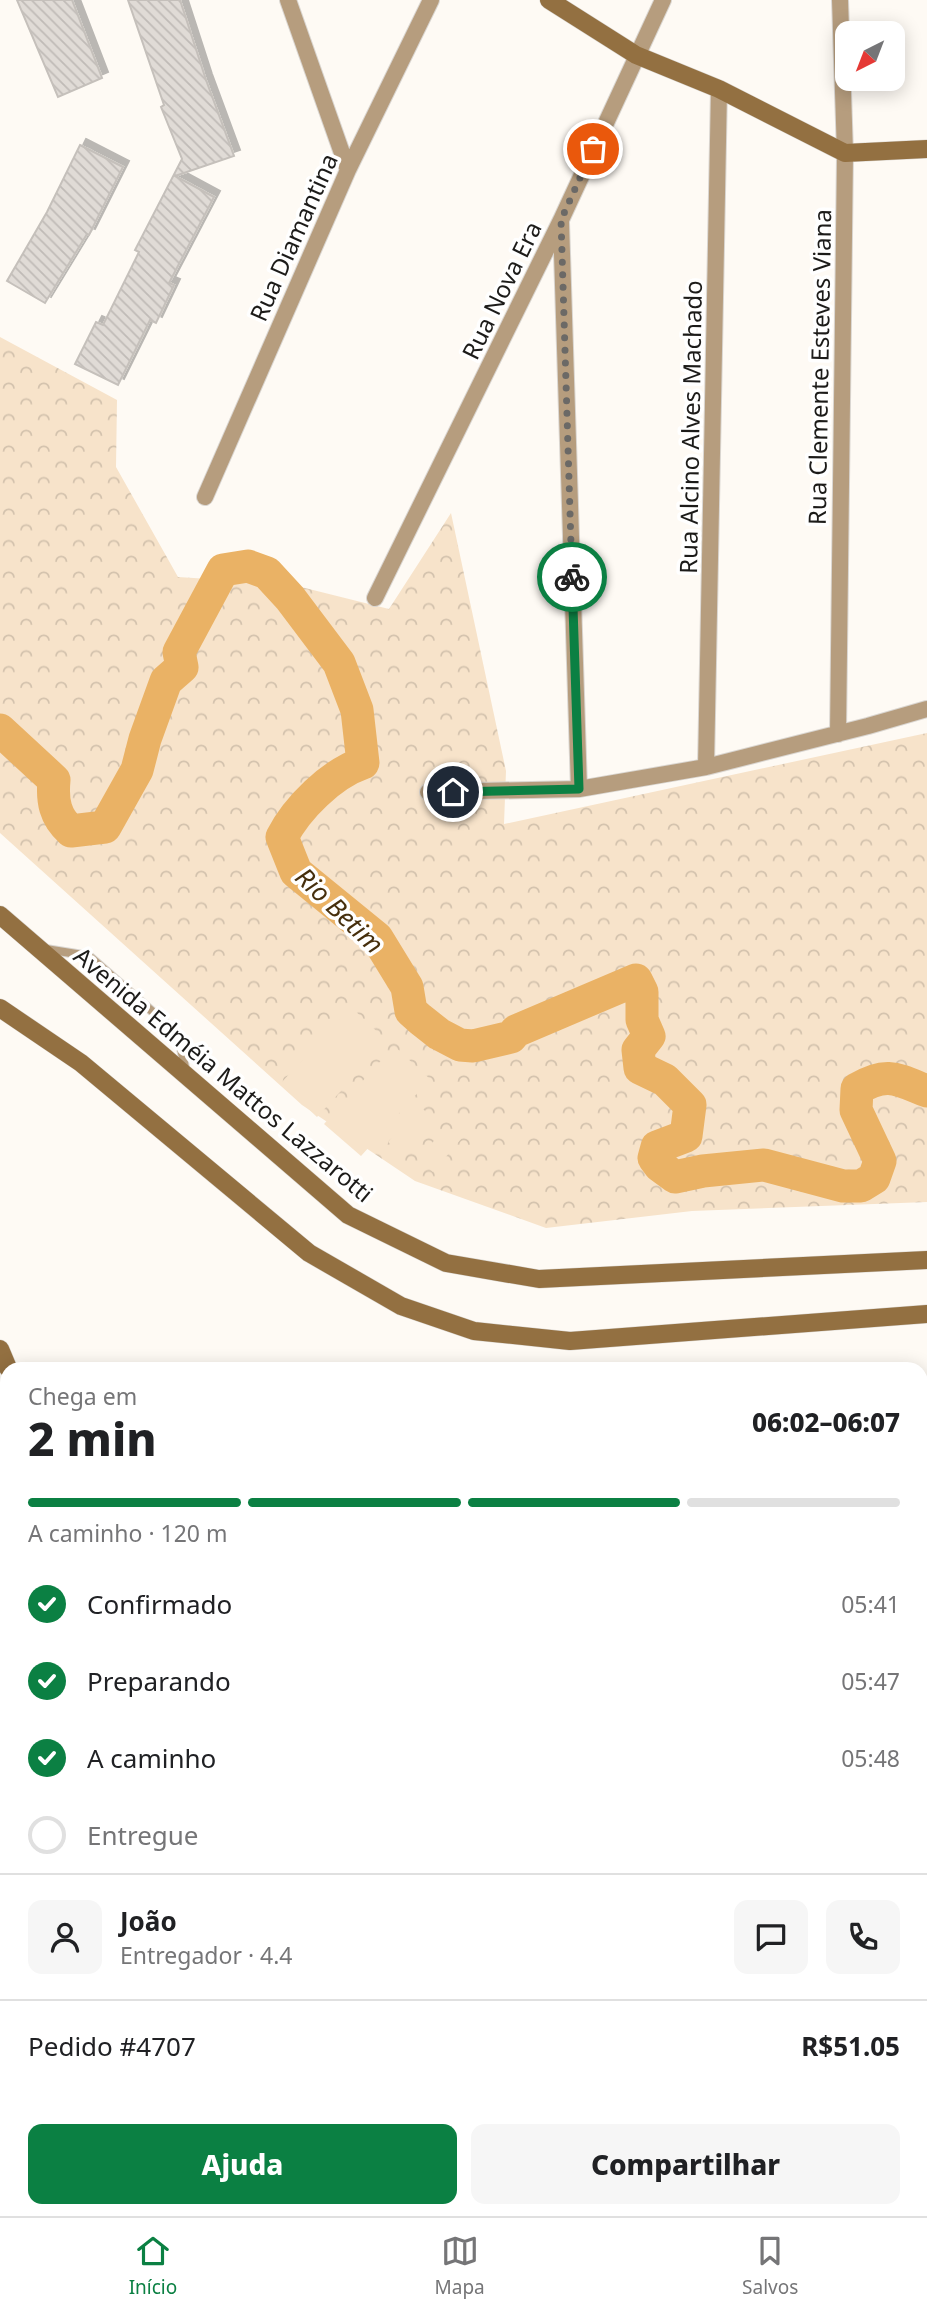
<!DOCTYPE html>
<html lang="pt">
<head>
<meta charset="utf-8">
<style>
	body { margin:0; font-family:"Noto Sans",sans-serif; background:#f6f6f6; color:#202124; height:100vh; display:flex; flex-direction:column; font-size:26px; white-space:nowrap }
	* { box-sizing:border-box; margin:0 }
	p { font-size:23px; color:#757577 }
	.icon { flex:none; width:38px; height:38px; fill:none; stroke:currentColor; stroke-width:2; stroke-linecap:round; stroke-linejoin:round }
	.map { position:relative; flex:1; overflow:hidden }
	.details { position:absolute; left:0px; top:1362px; width:928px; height:856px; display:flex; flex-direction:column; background:#fff; border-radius:21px 21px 0 0; box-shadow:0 4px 18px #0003 }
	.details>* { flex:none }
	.needle { width:46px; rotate:222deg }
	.buttons { position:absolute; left:835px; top:21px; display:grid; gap:14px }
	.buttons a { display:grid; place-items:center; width:70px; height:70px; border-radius:14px; background:#fff; box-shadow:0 4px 18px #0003; font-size:35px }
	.pin { position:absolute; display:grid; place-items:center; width:60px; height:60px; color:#fff; margin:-30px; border:4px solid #fff; border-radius:50%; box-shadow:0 2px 7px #0007 }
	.courier { position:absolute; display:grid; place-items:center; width:70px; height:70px; margin:-35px; border:5px solid #0b8043; border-radius:50%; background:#fff; color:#222; box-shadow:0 2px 9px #0007 }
	.overview em { font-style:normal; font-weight:800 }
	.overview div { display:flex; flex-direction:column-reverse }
	.overview { display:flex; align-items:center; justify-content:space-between; height:119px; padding:0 28px }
	h1 { font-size:46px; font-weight:800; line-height:52px }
	.bar { display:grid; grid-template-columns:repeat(4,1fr); gap:10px 7px; align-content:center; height:84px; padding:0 28px }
	.bar i { height:9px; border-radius:5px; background:#e0e0e0 }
	.bar .selected { background:#0b8043 }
	.bar p { grid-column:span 4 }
	.line { display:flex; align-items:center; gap:18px; padding:0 28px; border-top:2px solid #e0e0e0 }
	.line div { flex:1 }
	.round { display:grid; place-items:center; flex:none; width:74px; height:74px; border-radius:14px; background:#f6f6f6 }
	ol { padding:0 28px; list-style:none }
	li { display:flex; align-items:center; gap:21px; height:77px }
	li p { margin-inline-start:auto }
	li .icon { padding:7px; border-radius:50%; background:#0b8043; color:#fff; stroke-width:4 }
	li:last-child { color:#757577 }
	li i { width:38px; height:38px; border:4px solid #e0e0e0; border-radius:50% }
	.primary-button { display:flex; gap:14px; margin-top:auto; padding:14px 28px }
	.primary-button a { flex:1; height:80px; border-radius:14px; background:#0b8043; color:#fff; font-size:28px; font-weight:800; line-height:80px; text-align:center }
	.primary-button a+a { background:#f6f6f6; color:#202124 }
	.tab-bar { display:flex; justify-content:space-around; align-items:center; height:98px; border-top:2px solid #e0e0e0; background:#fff; font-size:19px; color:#757577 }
	.tab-bar a { display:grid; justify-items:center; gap:4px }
	.tab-bar .selected { color:#0b8043 }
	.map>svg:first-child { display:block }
	.park { fill:url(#park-crowns) }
	.pitch { fill:#f7e3ca }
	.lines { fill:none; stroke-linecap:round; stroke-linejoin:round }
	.river { stroke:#eab265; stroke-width:33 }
	.building { fill:url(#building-back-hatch); stroke:#c5c0bb; stroke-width:2; filter:url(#shadow) }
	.lane-casing { stroke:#dad6d1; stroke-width:10 }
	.street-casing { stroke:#dad6d1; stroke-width:18 }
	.secondary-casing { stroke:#dad6d1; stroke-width:19 }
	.lane { stroke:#b69d7e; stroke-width:8 }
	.street { stroke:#b69d7e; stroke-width:16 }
	.secondary { stroke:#937041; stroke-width:18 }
	.done { stroke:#6b6966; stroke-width:7; stroke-dasharray:0 12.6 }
	.route { stroke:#0b8043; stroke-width:9 }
	.labels { text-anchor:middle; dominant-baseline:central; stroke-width:7; stroke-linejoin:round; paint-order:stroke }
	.street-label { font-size:24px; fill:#1c1b19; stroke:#fff }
	.water-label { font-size:26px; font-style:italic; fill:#462f0d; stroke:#fff }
</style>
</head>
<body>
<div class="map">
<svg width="927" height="2216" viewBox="0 0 927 2216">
	<defs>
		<pattern id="park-crowns" width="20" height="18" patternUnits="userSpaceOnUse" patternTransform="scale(1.75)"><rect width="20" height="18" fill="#f7e3ca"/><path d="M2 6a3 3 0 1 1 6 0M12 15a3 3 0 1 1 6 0" fill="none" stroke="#d3c2ad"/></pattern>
		<pattern id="building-back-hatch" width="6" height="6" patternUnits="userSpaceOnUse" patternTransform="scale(1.75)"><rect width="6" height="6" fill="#e0dbd6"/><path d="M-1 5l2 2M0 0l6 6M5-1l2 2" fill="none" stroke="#c0bbb7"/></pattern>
		<filter id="shadow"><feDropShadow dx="6" dy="-6" stdDeviation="0" flood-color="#0004"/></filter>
	</defs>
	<rect width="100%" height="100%" fill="#fefaf4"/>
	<!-- park -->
	<path class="park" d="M 0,337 L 117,400 L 116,467 L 178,577 L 289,584 L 389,609 L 451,513 L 506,771 L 504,824 L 927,733 L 927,1202 L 692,1211 L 546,1228 L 415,1181 L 302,1105 L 0,833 Z"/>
	<!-- pitch -->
	<path class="pitch" d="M 351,1007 L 387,1041 L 317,1117 L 281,1083 Z
		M 394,1046 L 430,1079 L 361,1156 L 324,1124 Z
		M 418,1105 L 436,1120 L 405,1156 L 388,1142 Z
		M 446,1127 L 461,1139 L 433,1172 L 418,1159 Z"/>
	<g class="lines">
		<!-- river -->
		<path class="river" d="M 0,730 L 54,780 C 52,801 55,817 71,831 L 105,827 L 137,770 L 145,739 L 166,681 L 182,667 L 179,652 L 223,570 L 248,566 L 267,573 L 290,598 L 339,663 L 357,710 L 363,763 C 331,774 297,808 282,837 L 296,872 L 377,938 L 407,987 L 411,1011 L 420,1019 L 439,1034 L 460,1045 L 473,1046 L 511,1037 L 516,1031 L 636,980 L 642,992 L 642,1020 L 649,1036 L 638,1050 L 640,1068 L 665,1080 L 690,1105 L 686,1136 L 657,1147 L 654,1158 L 660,1166 L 675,1177 L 703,1171 L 764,1165 L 843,1186 L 861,1186 L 874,1178 L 880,1161 L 856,1110 L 857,1089 C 887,1071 897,1079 927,1091"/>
	</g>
	<!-- building -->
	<path class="building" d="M 17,0 L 72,0 L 102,78 L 58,97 Z
		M 128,0 L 180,0 L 206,80 L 234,156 L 175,176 L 214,197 L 169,283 L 174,285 L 156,323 L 150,320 L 118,385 L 75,364 L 96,322 L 103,325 L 139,252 L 135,250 L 182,159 L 161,107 L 164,105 Z
		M 80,145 L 123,167 L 89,235 L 87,234 L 45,303 L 7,281 L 47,212 Z"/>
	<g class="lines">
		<defs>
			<path id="lane" d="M 46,949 L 89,956 L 178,1034 L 186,1072"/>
			<path id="street" d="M 288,0 L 348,170
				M 561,222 L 579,789
				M 205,497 L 348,170 L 431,0
				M 375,598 L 561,220 L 663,0
				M 838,734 L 845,153 L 840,0
				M 706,767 L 719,89
				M 428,792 L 579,789 L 706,767 L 868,726 L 927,709
				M 0,1481 L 7,1483
				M 0,1632 L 7,1634
				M 0,1779 L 7,1781
				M 920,1814 L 927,1816
				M 920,1902 L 927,1877
				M 0,1931 L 7,1932
				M 0,2022 L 7,2024
				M 244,2210 L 245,2216
				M 387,2210 L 388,2216
				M 539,2216 L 539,2210
				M 680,2216 L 682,2210
				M 840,2216 L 841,2210"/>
			<path id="secondary" d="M 549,0 L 636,55 L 719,89 L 845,153 L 927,149
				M 0,915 L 348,1215 L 446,1263 L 539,1279 L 927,1260
				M 0,1008 L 81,1063 L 309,1253 L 401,1306 L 474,1331 L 570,1341 L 927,1314
				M 0,1349 L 8,1368
				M 80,2210 L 80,2216"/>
		</defs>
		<!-- lane casing -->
		<use href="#lane" class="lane-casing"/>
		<!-- street casing -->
		<use href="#street" class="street-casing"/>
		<!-- secondary casing -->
		<use href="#secondary" class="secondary-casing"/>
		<!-- lane -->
		<use href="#lane" class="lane"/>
		<!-- street -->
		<use href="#street" class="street"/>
		<!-- secondary -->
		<use href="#secondary" class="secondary"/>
	</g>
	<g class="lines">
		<!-- done -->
		<path class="done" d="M 572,577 L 561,220 L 593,149"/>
		<!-- route -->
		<path class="route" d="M 453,792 L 579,789 L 572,577"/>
	</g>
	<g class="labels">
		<!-- street labels -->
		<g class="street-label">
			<text transform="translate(293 237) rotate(-66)">Rua Diamantina</text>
			<text transform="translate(501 290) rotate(-64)">Rua Nova Era</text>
			<text transform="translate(819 367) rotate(-89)">Rua Clemente Esteves Viana</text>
			<text transform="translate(690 427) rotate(-89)">Rua Alcino Alves Machado</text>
			<text transform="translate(224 1074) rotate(40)">Avenida Edméia Mattos Lazzarotti</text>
		</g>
		<!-- water labels -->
		<g class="water-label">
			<text transform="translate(340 910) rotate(44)">Rio Betim</text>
		</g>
	</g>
</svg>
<div class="buttons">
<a><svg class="needle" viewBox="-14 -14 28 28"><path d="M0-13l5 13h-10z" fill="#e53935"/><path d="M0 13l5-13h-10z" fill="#757577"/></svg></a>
</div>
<div class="pin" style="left:593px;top:149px;background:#ea580c"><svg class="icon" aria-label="bag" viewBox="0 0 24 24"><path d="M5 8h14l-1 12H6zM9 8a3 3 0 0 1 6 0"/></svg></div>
<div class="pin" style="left:453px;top:792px;background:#1f2937"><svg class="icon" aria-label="home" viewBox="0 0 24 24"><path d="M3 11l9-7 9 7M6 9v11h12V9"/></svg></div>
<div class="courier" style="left:572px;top:577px"><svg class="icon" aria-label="bike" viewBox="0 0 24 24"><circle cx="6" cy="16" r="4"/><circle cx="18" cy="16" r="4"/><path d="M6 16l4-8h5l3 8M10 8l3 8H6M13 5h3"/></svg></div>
<section class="details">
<div class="overview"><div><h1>2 min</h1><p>Chega em</p></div><em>06:02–06:07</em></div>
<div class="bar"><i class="selected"></i><i class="selected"></i><i class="selected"></i><i></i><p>A caminho · 120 m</p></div>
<ol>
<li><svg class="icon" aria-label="check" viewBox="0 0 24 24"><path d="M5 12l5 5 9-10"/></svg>Confirmado<p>05:41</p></li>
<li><svg class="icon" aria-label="check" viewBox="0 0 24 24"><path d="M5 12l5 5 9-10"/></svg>Preparando<p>05:47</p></li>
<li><svg class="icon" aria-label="check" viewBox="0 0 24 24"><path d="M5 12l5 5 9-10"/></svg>A caminho<p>05:48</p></li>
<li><i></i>Entregue</li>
</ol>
<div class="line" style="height:126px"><a class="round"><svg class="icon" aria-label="person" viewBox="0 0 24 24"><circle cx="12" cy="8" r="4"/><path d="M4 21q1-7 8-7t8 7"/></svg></a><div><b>João</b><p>Entregador · 4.4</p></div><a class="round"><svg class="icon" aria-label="chat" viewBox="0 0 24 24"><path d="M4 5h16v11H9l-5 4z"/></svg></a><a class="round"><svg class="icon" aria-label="phone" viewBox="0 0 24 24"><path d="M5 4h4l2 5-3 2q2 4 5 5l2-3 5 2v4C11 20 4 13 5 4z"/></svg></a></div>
<div class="line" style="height:91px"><div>Pedido #4707</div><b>R$51.05</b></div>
<div class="primary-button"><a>Ajuda</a><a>Compartilhar</a></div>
</section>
</div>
<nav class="tab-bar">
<a class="selected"><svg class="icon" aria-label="home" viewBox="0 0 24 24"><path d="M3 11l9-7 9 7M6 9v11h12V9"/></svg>Início</a>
<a><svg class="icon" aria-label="map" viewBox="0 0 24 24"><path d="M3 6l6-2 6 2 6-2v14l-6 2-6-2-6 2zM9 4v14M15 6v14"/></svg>Mapa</a>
<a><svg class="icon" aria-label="saved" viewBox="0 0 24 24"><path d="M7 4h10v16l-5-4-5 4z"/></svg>Salvos</a>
</nav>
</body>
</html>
